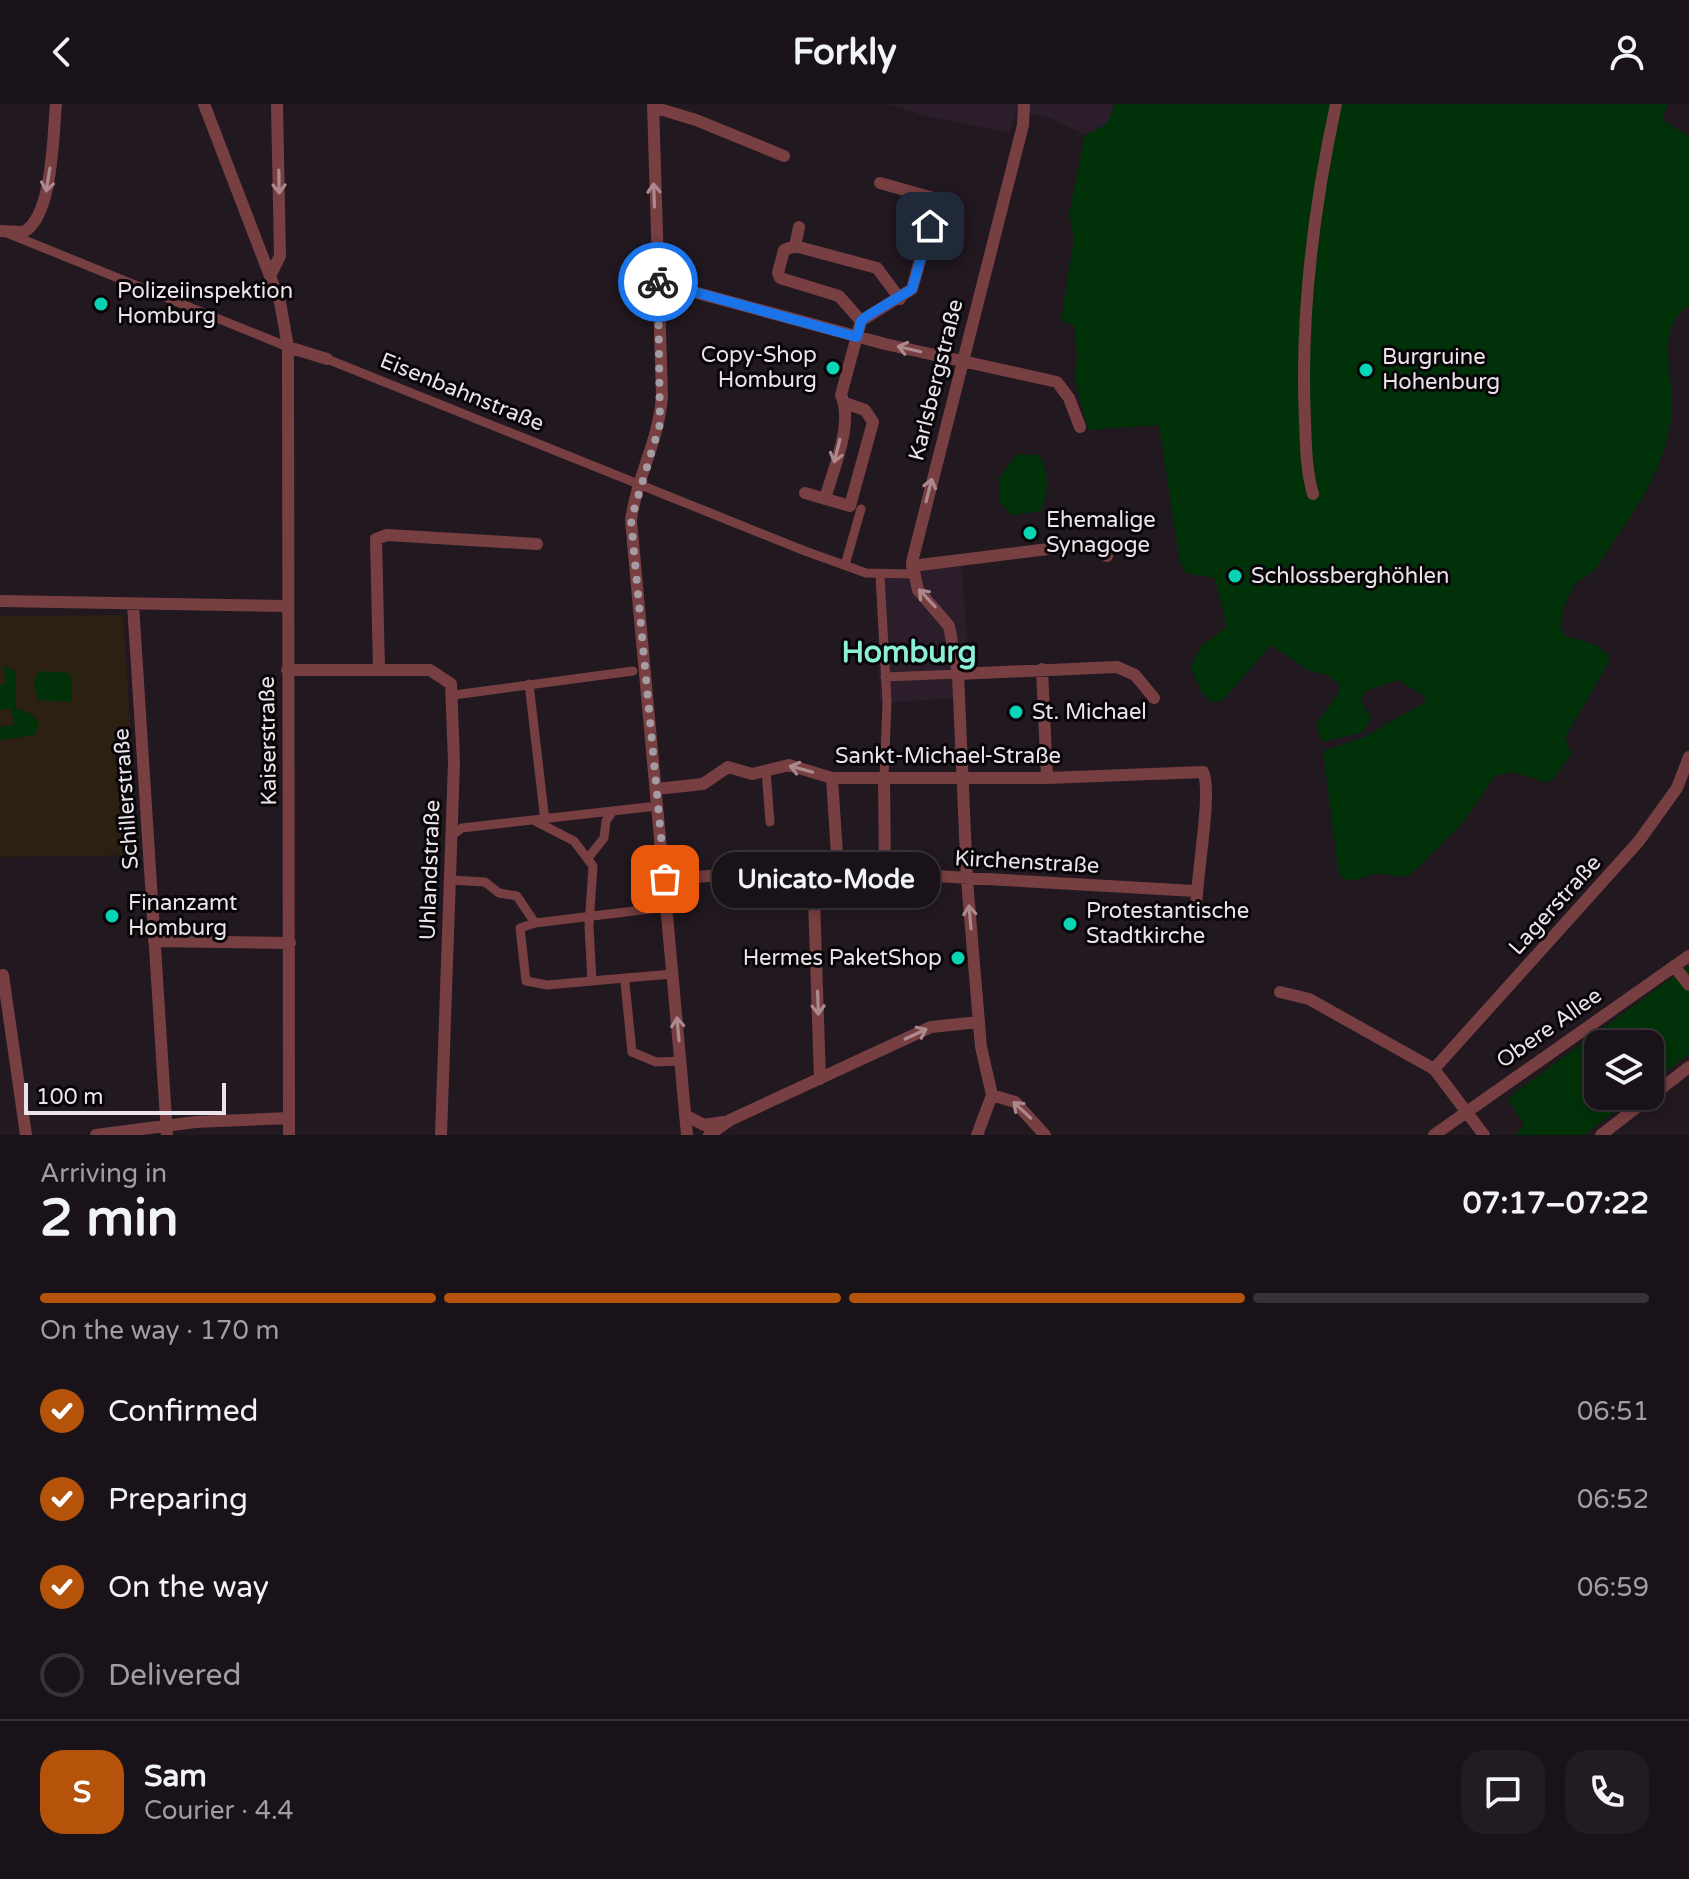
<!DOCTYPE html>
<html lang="en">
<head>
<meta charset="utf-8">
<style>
	body { margin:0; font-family:"Varela Round",sans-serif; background:#221b21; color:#f1f3f6; height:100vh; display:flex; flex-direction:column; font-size:30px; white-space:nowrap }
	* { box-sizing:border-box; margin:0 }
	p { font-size:26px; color:#9f9ea2 }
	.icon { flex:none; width:44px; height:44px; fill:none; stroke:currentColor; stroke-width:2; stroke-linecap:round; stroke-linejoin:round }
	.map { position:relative; height:1031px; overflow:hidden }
	.panel { display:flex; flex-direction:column; background:#191218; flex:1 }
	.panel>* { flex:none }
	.buttons { position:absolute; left:1584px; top:926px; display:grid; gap:16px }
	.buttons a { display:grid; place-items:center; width:80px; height:80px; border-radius:16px; background:#191218; box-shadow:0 4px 12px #0003,0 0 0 2px #373237; font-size:40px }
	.scale { position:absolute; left:24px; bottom:20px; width:202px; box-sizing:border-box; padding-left:8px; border:4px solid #eae3e9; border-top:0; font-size:22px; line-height:28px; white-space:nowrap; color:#eae3e9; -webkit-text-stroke:6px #080508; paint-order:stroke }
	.pin { position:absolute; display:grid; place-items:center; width:68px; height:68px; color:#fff; margin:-34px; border-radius:16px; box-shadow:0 4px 12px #0006 }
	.courier { position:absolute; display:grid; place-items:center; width:80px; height:80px; margin:-40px; border:6px solid #1a73e8; border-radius:50%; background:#fff; color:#222; box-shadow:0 2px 10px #0007 }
	.bubble { position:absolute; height:56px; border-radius:24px; background:#191218; box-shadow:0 4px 12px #0003,0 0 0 2px #373237; font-size:26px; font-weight:800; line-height:56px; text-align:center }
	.head em { font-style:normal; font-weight:800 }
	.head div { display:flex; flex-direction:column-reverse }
	.head { display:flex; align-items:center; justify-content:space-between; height:136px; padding:0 40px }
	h1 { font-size:52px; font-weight:800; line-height:60px }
	.bar { display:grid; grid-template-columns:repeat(4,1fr); gap:12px 8px; align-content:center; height:96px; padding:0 40px }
	.bar i { height:10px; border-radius:6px; background:#373237 }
	.bar .selected { background:#b45309 }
	.bar p { grid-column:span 4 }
	.line { display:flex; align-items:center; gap:20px; padding:0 40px; border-top:2px solid #373237 }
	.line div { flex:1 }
	.round { display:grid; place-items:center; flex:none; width:84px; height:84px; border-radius:24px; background:#221b21 }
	ol { padding:0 40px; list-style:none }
	li { display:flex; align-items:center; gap:24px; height:88px }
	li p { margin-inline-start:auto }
	li .icon { padding:8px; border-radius:50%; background:#b45309; color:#fff; stroke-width:4 }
	li:last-child { color:#9f9ea2 }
	li i { width:44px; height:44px; border:4px solid #373237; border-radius:50% }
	header { display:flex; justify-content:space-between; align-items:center; height:104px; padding:0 40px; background:#191218; font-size:36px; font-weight:800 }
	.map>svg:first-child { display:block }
	.built { fill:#2b1d2a }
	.education { fill:#2b2012 }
	.green { fill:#003108 }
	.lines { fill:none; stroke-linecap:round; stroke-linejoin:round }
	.pedestrian { stroke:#773f41; stroke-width:9 }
	.minor { stroke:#773f41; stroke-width:12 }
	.oneway { stroke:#ab898d }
	.done { stroke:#a49ca3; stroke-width:8; stroke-dasharray:0 14.4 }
	.route { stroke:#1a73e8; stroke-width:10 }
	.poi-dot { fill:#07d5b6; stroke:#080508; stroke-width:3 }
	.labels { text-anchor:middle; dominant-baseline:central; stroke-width:6; stroke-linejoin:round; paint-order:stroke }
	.poi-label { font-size:22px; fill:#eae3e9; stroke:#080508; text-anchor:start }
	.street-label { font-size:22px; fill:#eae3e9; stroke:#080508 }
	.district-label { font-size:30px; font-weight:bold; fill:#8beed7; stroke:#080508 }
</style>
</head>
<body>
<header><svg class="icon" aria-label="back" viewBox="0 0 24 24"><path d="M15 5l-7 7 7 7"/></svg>Forkly<svg class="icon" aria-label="person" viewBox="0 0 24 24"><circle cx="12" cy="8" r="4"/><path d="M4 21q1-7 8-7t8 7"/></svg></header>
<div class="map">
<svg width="1689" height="1031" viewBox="0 0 1689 1031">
	<rect width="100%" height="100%" fill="#211820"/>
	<!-- built -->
	<path class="built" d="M 888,0 L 1115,0 L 1107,20 L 1085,31 L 1052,15 L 1017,6 L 1010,29 L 925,12 Z
		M 961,456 L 970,569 L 958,570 L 958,594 L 880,599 L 876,471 L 912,470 L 912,462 Z"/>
	<!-- education -->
	<path class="education" d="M 123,511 L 139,751 L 0,753 L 0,512 Z"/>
	<!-- green -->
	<path class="green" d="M 1115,0 L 1668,0 L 1662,16 L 1689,32 L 1689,202 C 1654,222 1674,275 1672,306 C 1667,357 1644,394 1616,434 C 1600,455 1601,467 1576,478 L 1564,502 L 1560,523 L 1565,532 L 1594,540 L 1609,551 L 1608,560 L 1565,633 L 1571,650 L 1554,674 L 1546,678 L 1512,668 L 1495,672 L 1461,721 L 1410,771 C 1396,776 1389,768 1377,770 C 1364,771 1355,779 1343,775 L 1338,765 L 1323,647 L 1362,634 L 1426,598 L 1424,592 L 1398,576 L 1365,587 L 1361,596 L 1371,614 L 1363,628 L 1322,638 L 1316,620 L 1338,590 L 1340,580 L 1327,571 L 1308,566 L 1271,541 L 1222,597 L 1212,598 L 1202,589 L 1191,563 L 1201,542 L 1227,523 L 1215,474 L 1186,469 L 1180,459 L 1159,321 L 1088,326 L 1075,275 L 1077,253 L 1074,221 L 1061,217 L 1074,134 L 1069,110 L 1085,31 L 1107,20 Z
		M 1017,350 L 1039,351 C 1050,370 1048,387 1041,407 L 1012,411 L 999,398 L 999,375 Z
		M 3,561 L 15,568 L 16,604 C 28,611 33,605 39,622 L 34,631 L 0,636 L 0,623 L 14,621 L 11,604 L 0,606 L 0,581 L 6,580 Z
		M 43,567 L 68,569 L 72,575 L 71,598 L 38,596 L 34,577 L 38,569 Z
		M 1689,861 L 1689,950 L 1650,980 L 1650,940 L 1598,940 L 1598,992 L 1635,992 L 1584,1031 L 1514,1031 L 1524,1022 L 1508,994 Z"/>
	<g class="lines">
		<!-- pedestrian -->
		<path class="pedestrian" d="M 7,129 L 288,243
			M 327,255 L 805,447 L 866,469 L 913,470
			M 845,461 L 861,405
			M 880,471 L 887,598 L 884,674
			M 885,573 L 958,570
			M 529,580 L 545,717
			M 454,591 L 633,567
			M 766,667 L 770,718
			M 537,718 L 574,737 L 593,762 L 589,822 L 592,877
			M 452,731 L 462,724 L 657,702
			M 588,754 L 604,734 L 606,717 L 612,708
			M 450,776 L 485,778 L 499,789 L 517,792 L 535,819 L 520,824 L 526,877 L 547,881 L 625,874
			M 535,819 L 667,803
			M 673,870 L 625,874 L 625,879 L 632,948 L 656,958 L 681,957"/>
		<!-- minor -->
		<path class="minor" d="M 204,0 L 280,198 L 288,243 L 289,1031
			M 653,0 L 662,291 C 659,338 637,371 631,416 L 687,1031
			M 653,3 L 696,16 L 784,52
			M 0,127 L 23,128 C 53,114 53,30 56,0
			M 795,142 L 799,123
			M 270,172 L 280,152 L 277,0
			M 657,178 L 885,240 L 1057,278 L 1069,294 L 1080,323
			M 861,217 L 839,192 L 780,174 L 778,169 L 784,146 L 795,142 L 877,164 L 900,195
			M 288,243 L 327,255
			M 805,389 L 850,402 L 873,318 L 865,306 L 845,299
			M 1313,390 C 1306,366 1306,342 1305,317 C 1300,212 1314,102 1336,0
			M 825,395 C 833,365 854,320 841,291 L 861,217 L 912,185 L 937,95 L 880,79
			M 912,462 L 1081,441 L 1104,445 L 1107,452
			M 0,497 L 288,502
			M 133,500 L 167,1031
			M 1042,565 L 1047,674
			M 287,566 L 430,566 L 451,580 L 454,658 L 441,1031
			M 379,566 L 376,435 L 387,431 L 537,440
			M 958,570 L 1117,563 L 1135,571 L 1154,594
			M 832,674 L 838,766
			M 884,674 L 885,770
			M 656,685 L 703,680 L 728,663 L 752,670 L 789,661 L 832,674 L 1047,674 L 1203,668 C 1213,688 1195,778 1196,810
			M 813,765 L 820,975
			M 665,775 L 813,765 L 1195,787
			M 154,837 L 290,839
			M 1674,862 L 1689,881
			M 3,871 L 26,1031
			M 1280,888 L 1309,895 L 1434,965 L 1484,1031
			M 1434,965 L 1639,737 L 1677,684 L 1689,653
			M 992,991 L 1015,998 L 1045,1031
			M 685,1011 L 704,1021 L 723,1018
			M 96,1031 L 195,1018 L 289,1014
			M 709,1031 L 730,1016 L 931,923 L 979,918
			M 977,1031 L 992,991 L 981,943 L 967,776 L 958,570 L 949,522 L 918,486 L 912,458 L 1023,21 L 1024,0
			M 1434,1031 L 1689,852
			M 1601,1031 L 1689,963"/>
	</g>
	<!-- one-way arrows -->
	<defs><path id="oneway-shaft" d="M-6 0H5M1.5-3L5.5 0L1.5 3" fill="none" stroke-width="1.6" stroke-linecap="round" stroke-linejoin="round" transform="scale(2)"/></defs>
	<g class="oneway">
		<use href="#oneway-shaft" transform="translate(48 76) rotate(99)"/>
		<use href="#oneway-shaft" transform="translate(279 78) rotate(89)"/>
		<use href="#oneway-shaft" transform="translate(654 91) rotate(-92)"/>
		<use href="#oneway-shaft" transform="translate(909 245) rotate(-167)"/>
		<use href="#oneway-shaft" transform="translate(837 347) rotate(104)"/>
		<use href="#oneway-shaft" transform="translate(929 386) rotate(-76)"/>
		<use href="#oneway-shaft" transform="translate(927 494) rotate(-133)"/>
		<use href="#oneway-shaft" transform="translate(801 665) rotate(-165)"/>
		<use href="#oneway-shaft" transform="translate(970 813) rotate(-95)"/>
		<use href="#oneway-shaft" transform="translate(818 899) rotate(88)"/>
		<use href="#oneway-shaft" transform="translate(678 925) rotate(-95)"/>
		<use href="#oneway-shaft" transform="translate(916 930) rotate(-25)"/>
		<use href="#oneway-shaft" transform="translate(1022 1006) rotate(-137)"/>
	</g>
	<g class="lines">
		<!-- done -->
		<path class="done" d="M 658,178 L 660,320 L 631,416 L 665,775"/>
		<!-- route -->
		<path class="route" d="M 658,178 L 857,233 L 861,217 L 867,212 L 912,185 L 930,122"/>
	</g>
	<!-- markers -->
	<g class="poi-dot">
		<circle cx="101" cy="200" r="8"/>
		<circle cx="833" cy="264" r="8"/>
		<circle cx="1366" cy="266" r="8"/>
		<circle cx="1030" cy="429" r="8"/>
		<circle cx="1235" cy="472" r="8"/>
		<circle cx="1016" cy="608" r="8"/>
		<circle cx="112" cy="812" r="8"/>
		<circle cx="1070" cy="820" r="8"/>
		<circle cx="958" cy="854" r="8"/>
	</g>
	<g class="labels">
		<!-- poi labels -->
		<g class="poi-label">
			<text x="117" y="187">Polizeiinspektion<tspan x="117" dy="25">Homburg</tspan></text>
			<text x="817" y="251" text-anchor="end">Copy-Shop<tspan x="817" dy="25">Homburg</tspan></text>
			<text x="1382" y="253">Burgruine<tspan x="1382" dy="25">Hohenburg</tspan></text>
			<text x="1046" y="416">Ehemalige<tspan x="1046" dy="25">Synagoge</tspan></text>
			<text x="1251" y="472">Schlossberghöhlen</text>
			<text x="1032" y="608">St. Michael</text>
			<text x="128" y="799">Finanzamt<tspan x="128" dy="25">Homburg</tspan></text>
			<text x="1086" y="807">Protestantische<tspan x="1086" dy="25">Stadtkirche</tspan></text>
			<text x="942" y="854" text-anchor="end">Hermes PaketShop</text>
		</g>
		<!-- street labels -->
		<g class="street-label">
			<text transform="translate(936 276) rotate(-76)">Karlsbergstraße</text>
			<text transform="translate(462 288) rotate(22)">Eisenbahnstraße</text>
			<text transform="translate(268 637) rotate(-91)">Kaiserstraße</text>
			<text x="948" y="652">Sankt-Michael-Straße</text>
			<text transform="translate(126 695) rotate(-94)">Schillerstraße</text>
			<text transform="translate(1027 758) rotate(3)">Kirchenstraße</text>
			<text transform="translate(430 766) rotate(-88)">Uhlandstraße</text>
			<text transform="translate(1555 801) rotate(-48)">Lagerstraße</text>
			<text transform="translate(1549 924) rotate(-35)">Obere Allee</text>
		</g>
		<!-- district labels -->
		<g class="district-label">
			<text x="909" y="548">Homburg</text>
		</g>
	</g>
</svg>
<div class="buttons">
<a><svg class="icon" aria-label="layers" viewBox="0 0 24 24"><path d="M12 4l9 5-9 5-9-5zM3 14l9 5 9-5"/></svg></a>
</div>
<div class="scale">100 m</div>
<div class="pin" style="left:665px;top:775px;background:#ea580c"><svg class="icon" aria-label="bag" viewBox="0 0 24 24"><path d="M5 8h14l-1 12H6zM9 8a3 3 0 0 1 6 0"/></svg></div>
<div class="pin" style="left:930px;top:122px;background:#1f2937"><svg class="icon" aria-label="home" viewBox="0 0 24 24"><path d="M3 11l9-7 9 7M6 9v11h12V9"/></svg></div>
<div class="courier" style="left:658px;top:178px"><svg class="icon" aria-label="bike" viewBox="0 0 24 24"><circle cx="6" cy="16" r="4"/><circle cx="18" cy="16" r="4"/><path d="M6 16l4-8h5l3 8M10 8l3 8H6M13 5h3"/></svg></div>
<div class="bubble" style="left:712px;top:748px;width:228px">Unicato-Mode</div>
</div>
<section class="panel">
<div class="head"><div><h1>2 min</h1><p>Arriving in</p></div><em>07:17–07:22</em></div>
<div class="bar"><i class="selected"></i><i class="selected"></i><i class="selected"></i><i></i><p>On the way · 170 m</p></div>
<ol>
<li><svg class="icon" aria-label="check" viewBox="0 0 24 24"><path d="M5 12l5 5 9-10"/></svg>Confirmed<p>06:51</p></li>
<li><svg class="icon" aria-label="check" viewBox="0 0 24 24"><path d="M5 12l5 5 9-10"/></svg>Preparing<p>06:52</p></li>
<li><svg class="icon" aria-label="check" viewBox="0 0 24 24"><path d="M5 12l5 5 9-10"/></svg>On the way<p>06:59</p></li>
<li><i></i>Delivered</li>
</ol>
<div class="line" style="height:144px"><b class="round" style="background:#b45309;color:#fff">S</b><div><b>Sam</b><p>Courier · 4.4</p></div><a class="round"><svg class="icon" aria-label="chat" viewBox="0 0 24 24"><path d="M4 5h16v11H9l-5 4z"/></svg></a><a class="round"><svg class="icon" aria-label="phone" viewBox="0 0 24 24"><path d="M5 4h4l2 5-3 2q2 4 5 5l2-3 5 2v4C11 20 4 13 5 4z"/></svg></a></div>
</section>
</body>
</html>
